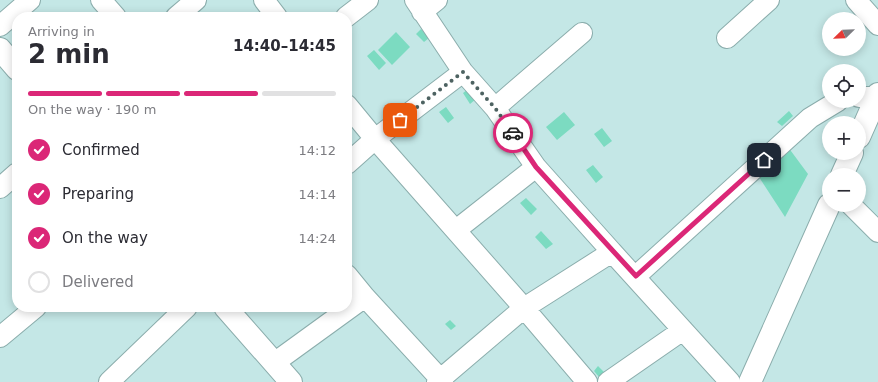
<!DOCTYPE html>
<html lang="en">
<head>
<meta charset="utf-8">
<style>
	body { margin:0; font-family:"DejaVu Sans",sans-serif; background:#f7f7f7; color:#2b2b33; height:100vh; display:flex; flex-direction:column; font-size:15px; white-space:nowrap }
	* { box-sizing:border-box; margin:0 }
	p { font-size:13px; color:#7c7c81 }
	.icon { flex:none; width:22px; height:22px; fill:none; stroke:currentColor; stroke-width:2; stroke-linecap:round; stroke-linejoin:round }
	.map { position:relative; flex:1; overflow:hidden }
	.drawer { position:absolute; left:12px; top:12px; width:340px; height:300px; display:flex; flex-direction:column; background:#fff; border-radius:16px; box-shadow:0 2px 10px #0003 }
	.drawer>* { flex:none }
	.needle { width:26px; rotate:247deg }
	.controls { position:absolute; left:822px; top:12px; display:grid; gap:8px }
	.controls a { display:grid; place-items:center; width:44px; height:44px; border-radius:50%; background:#fff; box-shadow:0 2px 10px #0003; font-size:20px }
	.pin { position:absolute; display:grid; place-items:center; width:34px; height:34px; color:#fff; margin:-17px; border-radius:8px; box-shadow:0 2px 6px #0006 }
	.courier { position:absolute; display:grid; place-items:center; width:40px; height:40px; margin:-20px; border:3px solid #db2777; border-radius:50%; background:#fff; color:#222; box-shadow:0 1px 5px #0007 }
	.headline em { font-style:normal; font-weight:800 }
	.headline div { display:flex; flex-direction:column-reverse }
	.headline { display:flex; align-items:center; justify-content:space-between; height:68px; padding:0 16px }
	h1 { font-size:26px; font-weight:800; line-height:30px }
	.bar { display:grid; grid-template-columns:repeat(4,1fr); gap:6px 4px; align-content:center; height:48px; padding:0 16px }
	.bar i { height:5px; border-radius:3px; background:#e1e1e2 }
	.bar .on { background:#db2777 }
	.bar p { grid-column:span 4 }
	ol { padding:0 16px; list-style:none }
	li { display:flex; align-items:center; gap:12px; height:44px }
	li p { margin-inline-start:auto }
	li .icon { padding:4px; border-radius:50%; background:#db2777; color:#fff; stroke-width:4 }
	li:last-child { color:#7c7c81 }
	li i { width:22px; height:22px; border:2px solid #e1e1e2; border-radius:50% }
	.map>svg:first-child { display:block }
	.building { fill:#7cdbc1 }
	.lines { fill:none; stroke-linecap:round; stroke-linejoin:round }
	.minor-casing { stroke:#8badac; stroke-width:22 }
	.major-casing { stroke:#8badac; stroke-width:24 }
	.minor { stroke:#fff; stroke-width:20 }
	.major { stroke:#fff; stroke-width:22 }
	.done { stroke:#4d6261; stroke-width:4; stroke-dasharray:0 7.2 }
	.route { stroke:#db2777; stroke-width:5 }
</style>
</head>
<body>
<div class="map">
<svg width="878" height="382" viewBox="0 0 878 382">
	<rect width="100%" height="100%" fill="#c4e7e6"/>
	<!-- building -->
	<path class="building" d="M 421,29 L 429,38 L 424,42 L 416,34 Z
		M 396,32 L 410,47 L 392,65 L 378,50 Z
		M 374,50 L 386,63 L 379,70 L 367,56 Z
		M 471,87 L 476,99 L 470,104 L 463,93 Z
		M 446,107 L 454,118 L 448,123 L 439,112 Z
		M 789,111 L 793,116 L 782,126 L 777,122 Z
		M 564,112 L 575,125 L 557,140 L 546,127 Z
		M 602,128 L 612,141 L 604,147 L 594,134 Z
		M 788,147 L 808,174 L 785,217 L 757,174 Z
		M 593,165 L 603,177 L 596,183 L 586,170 Z
		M 526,198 L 537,209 L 531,215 L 520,203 Z
		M 541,231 L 553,244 L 546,249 L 535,237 Z
		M 450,320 L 456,326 L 451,330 L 445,324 Z
		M 598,366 L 604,372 L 599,377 L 594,371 Z"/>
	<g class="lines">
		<defs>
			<path id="minor" d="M 101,0 L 116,17
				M 264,0 L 277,17
				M 415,0 L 463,72 L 495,108 L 536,167 L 612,252 L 524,308 L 437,382
				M 856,0 L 878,25
				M 422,12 L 437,0
				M 176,17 L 196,0
				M 346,17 L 368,0
				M 0,26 L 30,0
				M 727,38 L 769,0
				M 859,97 L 877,97
				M 347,105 L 375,139 L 524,308 L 587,382
				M 495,108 L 582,33
				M 347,164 L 375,139 L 463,72
				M 0,188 L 17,173
				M 851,205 L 878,232
				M 456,230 L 536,167
				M 612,252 L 730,382
				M 347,275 L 365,297 L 443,382
				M 636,276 L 810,118 L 838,101
				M 0,337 L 36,307
				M 274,363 L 365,297
				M 109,382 L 187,307
				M 608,382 L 683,330"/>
			<path id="major" d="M 0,49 L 17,69
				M 859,137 L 878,94
				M 842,175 L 852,153
				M 225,307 L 291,382
				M 750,382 L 829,205"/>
		</defs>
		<!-- minor casing -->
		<use href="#minor" class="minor-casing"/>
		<!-- major casing -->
		<use href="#major" class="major-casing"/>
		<!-- minor -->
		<use href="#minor" class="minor"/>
		<!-- major -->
		<use href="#major" class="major"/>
	</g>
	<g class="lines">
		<!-- done -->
		<path class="done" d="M 400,120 L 463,72 L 495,108 L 513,133"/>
		<!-- route -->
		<path class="route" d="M 513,133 L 536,167 L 636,276 L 764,160"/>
	</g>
</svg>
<div class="controls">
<a><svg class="needle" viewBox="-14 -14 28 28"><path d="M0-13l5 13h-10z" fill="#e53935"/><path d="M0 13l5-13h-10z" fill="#7c7c81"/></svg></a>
<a><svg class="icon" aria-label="locate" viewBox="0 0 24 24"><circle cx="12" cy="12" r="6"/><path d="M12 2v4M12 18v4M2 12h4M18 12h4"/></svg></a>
<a>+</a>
<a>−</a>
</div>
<div class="pin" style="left:400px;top:120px;background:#ea580c"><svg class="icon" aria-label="bag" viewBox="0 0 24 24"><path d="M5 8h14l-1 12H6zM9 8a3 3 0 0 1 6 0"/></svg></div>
<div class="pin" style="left:764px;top:160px;background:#1f2937"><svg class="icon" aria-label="home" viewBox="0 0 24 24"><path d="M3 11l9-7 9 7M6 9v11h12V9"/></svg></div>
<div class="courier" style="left:513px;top:133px"><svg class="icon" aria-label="car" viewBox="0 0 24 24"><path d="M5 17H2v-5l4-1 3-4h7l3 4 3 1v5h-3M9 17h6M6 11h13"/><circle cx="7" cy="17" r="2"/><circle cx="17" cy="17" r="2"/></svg></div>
<section class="drawer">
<div class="headline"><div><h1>2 min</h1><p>Arriving in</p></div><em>14:40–14:45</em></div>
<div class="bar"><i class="on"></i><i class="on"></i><i class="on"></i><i></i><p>On the way · 190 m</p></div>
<ol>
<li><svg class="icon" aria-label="check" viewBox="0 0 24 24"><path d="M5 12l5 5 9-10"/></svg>Confirmed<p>14:12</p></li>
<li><svg class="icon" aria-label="check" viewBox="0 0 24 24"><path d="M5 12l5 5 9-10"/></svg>Preparing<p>14:14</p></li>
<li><svg class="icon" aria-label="check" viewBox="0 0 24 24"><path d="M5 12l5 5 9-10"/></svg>On the way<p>14:24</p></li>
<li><i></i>Delivered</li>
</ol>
</section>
</div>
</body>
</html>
